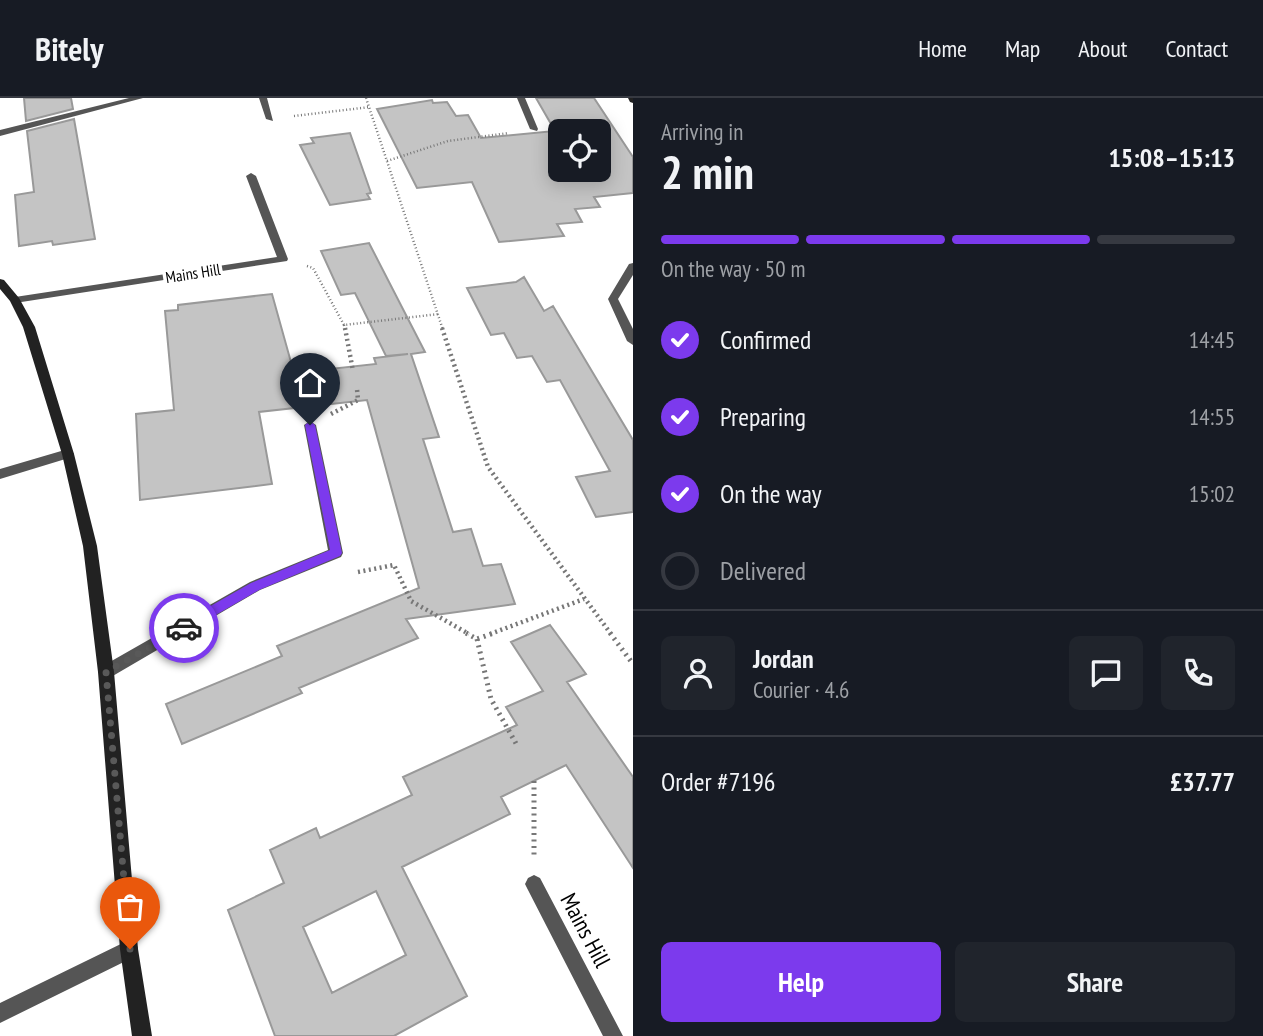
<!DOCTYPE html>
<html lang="en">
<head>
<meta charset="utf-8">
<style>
	body { margin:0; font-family:"PT Sans Narrow",sans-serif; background:#20242c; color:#f1f3f6; height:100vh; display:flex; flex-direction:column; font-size:26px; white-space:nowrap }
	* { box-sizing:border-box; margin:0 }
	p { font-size:23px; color:#9ea1a6 }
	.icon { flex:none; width:38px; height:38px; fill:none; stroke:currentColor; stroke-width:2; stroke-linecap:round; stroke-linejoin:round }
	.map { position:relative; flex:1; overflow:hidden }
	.panel { display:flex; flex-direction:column; background:#171b24; width:630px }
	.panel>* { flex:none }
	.tools { position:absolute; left:548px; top:21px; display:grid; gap:14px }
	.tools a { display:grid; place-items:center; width:63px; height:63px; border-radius:10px; background:#171b24; box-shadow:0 4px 18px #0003; font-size:35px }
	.pin { position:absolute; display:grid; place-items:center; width:60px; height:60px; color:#fff; margin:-72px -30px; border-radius:50% 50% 50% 0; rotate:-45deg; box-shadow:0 0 7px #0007 }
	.pin .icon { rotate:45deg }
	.courier { position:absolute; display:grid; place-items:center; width:70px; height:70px; margin:-35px; border:5px solid #7c3aed; border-radius:50%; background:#fff; color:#222; box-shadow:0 2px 9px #0007 }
	.summary em { font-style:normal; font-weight:700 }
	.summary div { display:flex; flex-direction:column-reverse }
	.summary { display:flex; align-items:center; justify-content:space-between; height:119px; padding:0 28px }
	h1 { font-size:46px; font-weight:700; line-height:52px }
	.bar { display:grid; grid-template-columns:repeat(4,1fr); gap:10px 7px; align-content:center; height:84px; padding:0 28px }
	.bar i { height:9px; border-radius:5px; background:#363941 }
	.bar .active { background:#7c3aed }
	.bar p { grid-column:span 4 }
	.line { display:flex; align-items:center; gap:18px; padding:0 28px; border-top:2px solid #363941 }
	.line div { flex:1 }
	.round { display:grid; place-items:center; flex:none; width:74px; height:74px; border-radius:10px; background:#20242c }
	ol { padding:0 28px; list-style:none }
	li { display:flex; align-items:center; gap:21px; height:77px }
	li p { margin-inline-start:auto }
	li .icon { padding:7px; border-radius:50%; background:#7c3aed; color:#fff; stroke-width:4 }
	li:last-child { color:#9ea1a6 }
	li i { width:38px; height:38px; border:4px solid #363941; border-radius:50% }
	.action { display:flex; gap:14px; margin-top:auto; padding:14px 28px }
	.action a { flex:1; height:80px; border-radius:10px; background:#7c3aed; color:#fff; font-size:28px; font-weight:700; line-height:80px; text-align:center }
	.action a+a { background:#20242c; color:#f1f3f6 }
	header { display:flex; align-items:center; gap:42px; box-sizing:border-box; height:98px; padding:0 35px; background:#171b24; border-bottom:2px solid #363941 }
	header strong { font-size:33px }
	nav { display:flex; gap:38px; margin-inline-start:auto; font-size:24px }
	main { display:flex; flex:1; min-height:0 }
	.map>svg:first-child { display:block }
	.building { fill:#c4c4c4; stroke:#999; stroke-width:2; fill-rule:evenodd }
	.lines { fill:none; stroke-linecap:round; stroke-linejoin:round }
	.path-far2 { stroke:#777; stroke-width:2.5; stroke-dasharray:1 2.5; stroke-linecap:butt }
	.path-far1 { stroke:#777; stroke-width:4.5; stroke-dasharray:2 3.5; stroke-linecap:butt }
	.path { stroke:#777; stroke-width:5; stroke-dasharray:2 4.5; stroke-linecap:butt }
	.street { fill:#555; fill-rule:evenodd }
	.secondary { fill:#222; fill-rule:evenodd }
	.route { fill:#7c3aed }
	.done { stroke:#595959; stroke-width:7; stroke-dasharray:0 12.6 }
	.labels { text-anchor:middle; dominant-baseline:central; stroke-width:7; stroke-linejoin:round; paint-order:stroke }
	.far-street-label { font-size:16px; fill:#000; stroke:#fff }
	.near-street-label { font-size:23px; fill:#000; stroke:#fff }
</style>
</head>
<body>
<header>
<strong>Bitely</strong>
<nav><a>Home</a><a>Map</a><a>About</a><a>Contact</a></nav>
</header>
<main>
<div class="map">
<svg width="633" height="938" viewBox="0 0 633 938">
	<rect width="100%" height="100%" fill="#fff"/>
	<!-- building -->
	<path class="building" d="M 24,0 L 71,0 L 73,11 L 26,23 Z
		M 536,0 L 594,0 L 633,59 L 633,95 L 594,99 L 600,109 L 575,111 L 582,124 L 557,126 L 564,138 L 499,144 L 472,84 L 417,90 L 377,11 L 432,2 L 433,5 L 447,4 L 456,18 L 468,17 L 481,40 L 555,33 ZM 560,33 L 598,33 L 598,72 L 560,72 Z
		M 74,21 L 95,141 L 53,147 L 52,143 L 19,148 L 15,97 L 34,94 L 27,33 Z
		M 350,35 L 371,95 L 367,96 L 370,101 L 330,107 L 300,47 L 314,45 L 311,40 Z
		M 369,145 L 425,254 L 411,256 L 439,339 L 423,341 L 453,434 L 471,431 L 483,468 L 501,466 L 515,506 L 406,521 L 418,540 L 299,590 L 302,595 L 182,646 L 166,606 L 282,558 L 277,548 L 419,490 L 367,302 L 259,314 L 272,386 L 140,402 L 136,316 L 174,312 L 165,213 L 178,212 L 178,207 L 272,196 L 294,275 L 376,266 L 374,260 L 408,256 L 386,258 L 355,195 L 341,197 L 321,153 Z
		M 524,179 L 544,213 L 553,208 L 633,342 L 633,414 L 596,419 L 576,379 L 610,373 L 560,282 L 547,284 L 532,258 L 517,260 L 504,235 L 491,237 L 467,190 L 516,184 Z
		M 550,527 L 586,576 L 567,584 L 633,679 L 633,770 L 566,667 L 501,699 L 510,716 L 402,769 L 467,898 L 394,938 L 275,938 L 228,812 L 284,785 L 270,752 L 316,730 L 320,740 L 412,697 L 403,679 L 517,627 L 506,609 L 543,593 L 511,544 ZM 376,793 L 406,857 L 332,895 L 303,829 Z"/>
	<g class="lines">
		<!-- path-far2 -->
		<path class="path-far2" d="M 366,0 L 443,232
			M 294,18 L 370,9
			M 387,63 L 448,43 L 509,35
			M 307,168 L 313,170 L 344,227 L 439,216
			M 344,227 L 345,232"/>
		<!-- path-far1 -->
		<path class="path-far1" d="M 345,230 L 353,273
			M 442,230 L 488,369 L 611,536
			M 331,316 L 358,302 L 357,291
			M 358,474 L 394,467 L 411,503 L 469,536
			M 490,536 L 584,501"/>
		<!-- path -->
		<path class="path" d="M 466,535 L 477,541 L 494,535
			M 610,535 L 633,566
			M 477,541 L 491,601 L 518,649
			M 534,683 L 534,759"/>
		<!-- street -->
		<path class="street" d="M 129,0 L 143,0 L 0,38 L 0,32 Z
			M 259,0 L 267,0 L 273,23 L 266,21 Z
			M 517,0 L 525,0 L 538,31 L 537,33 L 530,31 Z
			M 251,75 L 256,78 L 288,161 L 287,163 L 15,205 L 10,202 L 15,199 L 277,159 L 246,78 Z
			M 633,165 L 633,177 L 618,201 L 633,231 L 633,247 L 627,243 L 608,201 L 629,166 Z
			M 310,323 L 316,327 L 343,455 L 341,459 L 260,492 L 111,579 L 106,581 L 101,579 L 98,574 L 101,569 L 250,484 L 328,452 L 304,327 Z
			M 68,351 L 72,353 L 74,356 L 72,359 L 0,381 L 0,371 Z
			M 534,777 L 540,780 L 623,938 L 603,938 L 528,792 L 525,786 L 528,780 Z
			M 129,842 L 136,844 L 138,851 L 136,858 L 0,925 L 0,905 Z"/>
		<!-- secondary -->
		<path class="secondary" d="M 628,0 L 633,0 L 633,5 L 630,4 Z
			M 0,181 L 4,182 L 19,200 L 35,229 L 74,356 L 97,448 L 114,574 L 138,851 L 152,938 L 132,938 L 120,851 L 98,574 L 83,448 L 62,356 L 23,229 L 10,203 L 0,191 Z"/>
	</g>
	<!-- route -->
	<path class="route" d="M 310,323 L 315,327 L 342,455 L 340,458 L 259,492 L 188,533 L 179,533 L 179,526 L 251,485 L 330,452 L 305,327 Z"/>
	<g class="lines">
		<!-- done -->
		<path class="done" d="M 130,851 L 106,574 L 184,530"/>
	</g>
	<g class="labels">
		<!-- far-street labels -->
		<g class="far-street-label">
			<text transform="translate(193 175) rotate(-9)">Mains Hill</text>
		</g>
		<!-- near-street labels -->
		<g class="near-street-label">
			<text transform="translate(586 832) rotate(62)">Mains Hill</text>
		</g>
	</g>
</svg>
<div class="tools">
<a><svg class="icon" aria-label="locate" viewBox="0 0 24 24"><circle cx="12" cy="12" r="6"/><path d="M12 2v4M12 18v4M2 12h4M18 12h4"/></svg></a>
</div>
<div class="pin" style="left:130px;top:851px;background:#ea580c"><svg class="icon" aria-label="bag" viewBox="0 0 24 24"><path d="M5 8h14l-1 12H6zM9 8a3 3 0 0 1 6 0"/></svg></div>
<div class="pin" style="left:310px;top:327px;background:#1f2937"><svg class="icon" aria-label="home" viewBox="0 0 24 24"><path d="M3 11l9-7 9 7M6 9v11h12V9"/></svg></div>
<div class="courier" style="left:184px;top:530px"><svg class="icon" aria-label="car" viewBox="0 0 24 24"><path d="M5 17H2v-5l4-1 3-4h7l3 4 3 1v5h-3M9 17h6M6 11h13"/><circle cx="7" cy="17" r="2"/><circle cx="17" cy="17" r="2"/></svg></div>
</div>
<section class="panel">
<div class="summary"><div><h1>2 min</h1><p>Arriving in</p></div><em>15:08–15:13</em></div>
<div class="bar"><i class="active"></i><i class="active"></i><i class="active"></i><i></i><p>On the way · 50 m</p></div>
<ol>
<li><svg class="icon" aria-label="check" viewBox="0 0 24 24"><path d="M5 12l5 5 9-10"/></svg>Confirmed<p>14:45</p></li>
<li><svg class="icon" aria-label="check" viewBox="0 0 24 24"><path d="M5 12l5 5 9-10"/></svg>Preparing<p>14:55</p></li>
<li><svg class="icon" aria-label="check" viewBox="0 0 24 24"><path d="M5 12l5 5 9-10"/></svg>On the way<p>15:02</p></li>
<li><i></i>Delivered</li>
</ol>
<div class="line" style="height:126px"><a class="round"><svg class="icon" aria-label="person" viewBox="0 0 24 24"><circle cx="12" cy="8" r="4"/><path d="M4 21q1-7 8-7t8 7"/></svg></a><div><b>Jordan</b><p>Courier · 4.6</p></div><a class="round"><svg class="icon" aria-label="chat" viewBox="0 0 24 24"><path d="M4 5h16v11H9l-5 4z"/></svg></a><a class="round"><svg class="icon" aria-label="phone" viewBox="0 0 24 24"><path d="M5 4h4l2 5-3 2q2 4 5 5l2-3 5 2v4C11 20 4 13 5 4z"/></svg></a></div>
<div class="line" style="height:91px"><div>Order #7196</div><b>£37.77</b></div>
<div class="action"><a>Help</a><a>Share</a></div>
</section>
</main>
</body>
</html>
